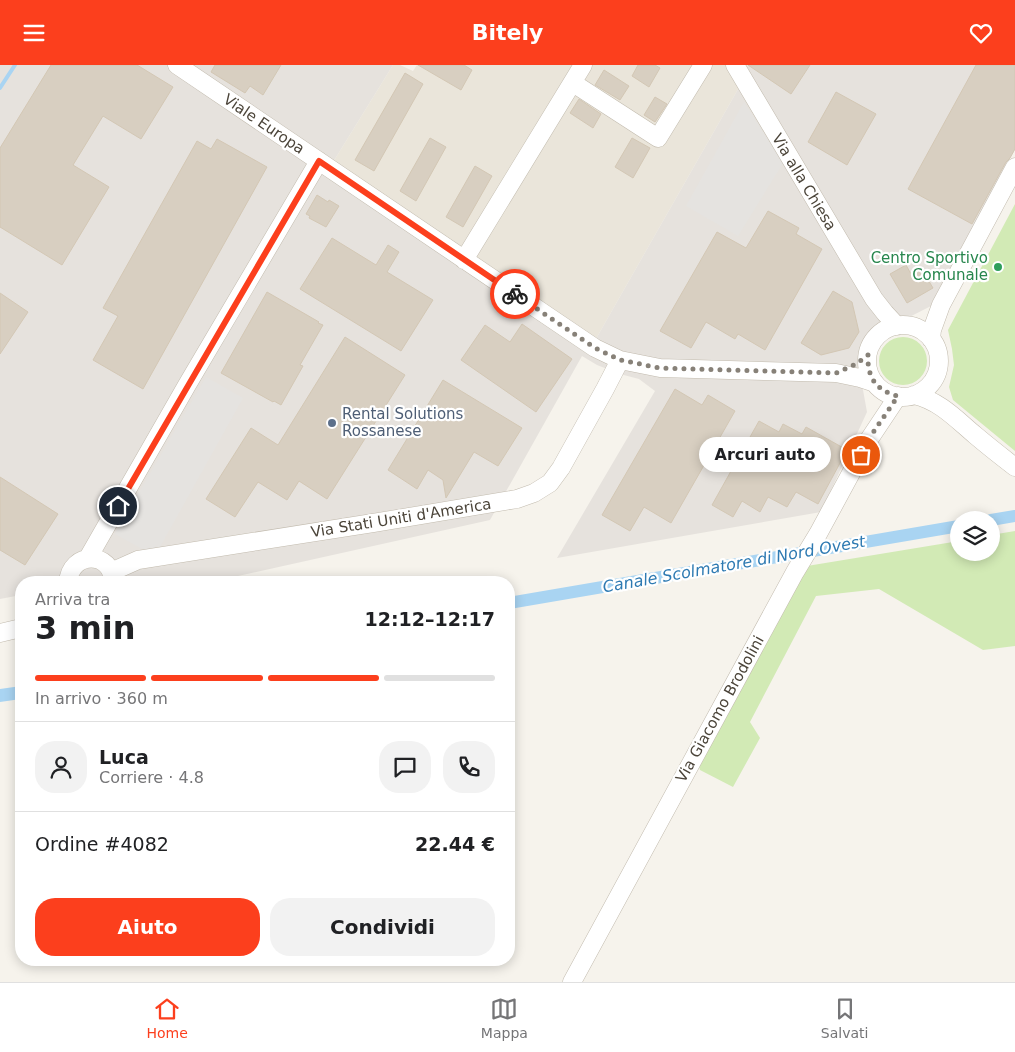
<!DOCTYPE html>
<html lang="it">
<head>
<meta charset="utf-8">
<style>
	body { margin:0; font-family:"DejaVu Sans",sans-serif; background:#f2f2f2; color:#202124; height:100vh; display:flex; flex-direction:column; font-size:19px; white-space:nowrap }
	* { box-sizing:border-box; margin:0 }
	p { font-size:16px; color:#757577 }
	.icon { flex:none; width:28px; height:28px; fill:none; stroke:currentColor; stroke-width:2; stroke-linecap:round; stroke-linejoin:round }
	.map { position:relative; flex:1; overflow:hidden }
	.details { position:absolute; left:15px; top:511px; width:500px; height:390px; display:flex; flex-direction:column; background:#fff; border-radius:20px; box-shadow:0 2px 12px #0003 }
	.details>* { flex:none }
	.buttons { position:absolute; left:950px; top:446px; display:grid; gap:10px }
	.buttons a { display:grid; place-items:center; width:50px; height:50px; border-radius:50%; background:#fff; box-shadow:0 2px 12px #0003; font-size:25px }
	.pin { position:absolute; display:grid; place-items:center; width:42px; height:42px; color:#fff; margin:-21px; border:2px solid #fff; border-radius:50%; box-shadow:0 1px 5px #0007 }
	.courier { position:absolute; display:grid; place-items:center; width:50px; height:50px; margin:-25px; border:4px solid #fc3f1d; border-radius:50%; background:#fff; color:#222; box-shadow:0 1px 6px #0007 }
	.bubble { position:absolute; height:35px; border-radius:18px; background:#fff; box-shadow:0 2px 12px #0003; font-size:16px; font-weight:700; line-height:35px; text-align:center }
	.summary em { font-style:normal; font-weight:700 }
	.summary div { display:flex; flex-direction:column-reverse }
	.summary { display:flex; align-items:center; justify-content:space-between; height:85px; padding:0 20px }
	h1 { font-size:32px; font-weight:700; line-height:38px }
	.bar { display:grid; grid-template-columns:repeat(4,1fr); gap:8px 5px; align-content:center; height:60px; padding:0 20px }
	.bar i { height:6px; border-radius:4px; background:#e0e0e0 }
	.bar .selected { background:#fc3f1d }
	.bar p { grid-column:span 4 }
	.line { display:flex; align-items:center; gap:12px; padding:0 20px; border-top:1px solid #e0e0e0 }
	.line div { flex:1 }
	.round { display:grid; place-items:center; flex:none; width:52px; height:52px; border-radius:20px; background:#f2f2f2 }
	.cta { display:flex; gap:10px; margin-top:auto; padding:10px 20px }
	.cta a { flex:1; height:58px; border-radius:20px; background:#fc3f1d; color:#fff; font-size:20px; font-weight:700; line-height:58px; text-align:center }
	.cta a+a { background:#f2f2f2; color:#202124 }
	header { display:flex; justify-content:space-between; align-items:center; height:65px; padding:0 20px; background:#fc3f1d; color:#fff; font-size:22px; font-weight:700 }
	.tab-bar { display:flex; justify-content:space-around; align-items:center; height:70px; border-top:1px solid #e0e0e0; background:#fff; font-size:14px; color:#757577 }
	.tab-bar a { display:grid; justify-items:center; gap:2px }
	.tab-bar .selected { color:#fc3f1d }
	.map>svg:first-child { display:block }
	.residential { fill:#eae5da }
	.industrial { fill:#e6e2dd }
	.green { fill:#d2eab5 }
	.parking { fill:#e5e3e0 }
	.water { fill:#a9d4f2 }
	.lines { fill:none; stroke-linecap:round; stroke-linejoin:round }
	.stream { stroke:#a9d4f2; stroke-width:4 }
	.canal { stroke:#a9d4f2; stroke-width:12 }
	.building { fill:#d8cfc1; stroke:#d3c7b4 }
	.minor-casing { stroke:#c2bbae; stroke-width:19 }
	.minor { stroke:#fff; stroke-width:18 }
	.done { stroke:#878178; stroke-width:5; stroke-dasharray:0 9 }
	.route { stroke:#fc3f1d; stroke-width:6 }
	.leisure-dot { fill:#2e9e5b; stroke:#fff; stroke-width:2 }
	.service-dot { fill:#5c6f8a; stroke:#fff; stroke-width:2 }
	.labels { text-anchor:middle; dominant-baseline:central; stroke-width:4.5; stroke-linejoin:round; paint-order:stroke }
	.street-label { font-size:15px; fill:#4b4439; stroke:#fff }
	.leisure-label { font-size:15px; fill:#27864d; stroke:#fff; text-anchor:end }
	.service-label { font-size:15px; fill:#4e5e75; stroke:#fff; text-anchor:start }
	.water-label { font-size:16px; font-style:italic; fill:#2e7ab2; stroke:#fff }
</style>
</head>
<body>
<header><svg class="icon" aria-label="menu" viewBox="0 0 24 24"><path d="M4 6h16M4 12h16M4 18h16"/></svg>Bitely<svg class="icon" aria-label="heart" viewBox="0 0 24 24"><path d="M12 20l-8-8c-3-5 5-10 8-4 3-6 11-1 8 4z"/></svg></header>
<div class="map">
<svg width="1015" height="917" viewBox="0 0 1015 917">
	<rect width="100%" height="100%" fill="#f6f3ec"/>
	<!-- residential -->
	<path class="residential" d="M 393,0 L 400,0 L 413,6 L 417,0 L 748,0 L 745,4 L 741,19 L 593,279 L 330,102 Z"/>
	<!-- industrial -->
	<path class="industrial" d="M 0,0 L 393,0 L 330,102 L 593,279 L 741,19 L 745,4 L 748,0 L 1015,0 L 1015,84 L 931,241 L 868,273 L 859,303 L 867,347 L 821,447 L 557,493 L 655,326 L 639,314 L 620,309 L 597,300 L 582,291 L 490,455 L 211,517 L 21,518 L 21,530 L 0,534 Z"/>
	<!-- green -->
	<path class="green" d="M 1015,139 L 1015,386 L 953,335 L 949,322 L 954,300 L 952,284 L 948,265 Z
		M879 296a24 24 0 1 1 48 0a24 24 0 1 1-48 0Z
		M 1015,466 L 1015,581 L 983,585 L 879,524 L 816,531 L 750,657 L 760,673 L 733,722 L 700,705 L 699,701 L 807,501 L 959,476 L 959,488 L 991,488 L 991,470 Z"/>
	<!-- parking -->
	<path class="parking" d="M 744,37 L 783,98 L 738,171 L 686,141 Z
		M 206,312 L 243,333 L 160,482 L 144,485 L 115,469 Z"/>
	<!-- water -->
	<path class="water" d="M 21,621 L 21,634 L 0,637 L 0,624 Z"/>
	<g class="lines">
		<!-- stream -->
		<path class="stream" d="M 0,23 L 15,0"/>
		<!-- canal -->
		<path class="canal" d="M 991,455 L 1015,451
			M 509,538 L 959,461"/>
	</g>
	<!-- building -->
	<path class="building" d="M 51,0 L 137,0 L 173,22 L 141,74 L 103,51 L 73,100 L 109,122 L 62,200 L 0,162 L 0,83 Z
		M 215,0 L 281,0 L 263,30 L 250,21 L 245,28 L 211,7 Z
		M 418,0 L 464,0 L 472,5 L 461,25 Z
		M 638,0 L 655,0 L 660,3 L 649,22 L 632,11 Z
		M 748,0 L 810,0 L 791,29 Z
		M 976,0 L 1015,0 L 1015,84 L 1010,93 L 1006,97 L 972,159 L 908,124 Z
		M 604,5 L 629,21 L 620,35 L 595,20 Z
		M 405,8 L 423,19 L 374,106 L 355,95 Z
		M 836,27 L 876,49 L 847,100 L 808,77 Z
		M 655,32 L 667,39 L 655,57 L 644,50 Z
		M 579,34 L 601,49 L 593,63 L 570,48 Z
		M 430,73 L 446,82 L 416,136 L 400,126 Z
		M 632,73 L 650,83 L 633,113 L 615,102 Z
		M 217,74 L 267,102 L 143,324 L 93,295 L 118,251 L 103,243 L 197,76 L 211,84 Z
		M 475,101 L 492,111 L 463,162 L 446,152 Z
		M 317,130 L 328,137 L 329,135 L 339,141 L 326,162 L 309,153 L 310,151 L 306,149 Z
		M 768,146 L 799,163 L 796,169 L 822,184 L 765,285 L 738,269 L 735,274 L 706,257 L 691,283 L 660,266 L 717,167 L 746,183 Z
		M 332,173 L 376,200 L 388,180 L 399,187 L 387,207 L 433,235 L 401,286 L 300,224 Z
		M 906,200 L 911,209 L 921,203 L 933,223 L 907,238 L 890,209 Z
		M 833,226 L 852,237 L 859,267 L 849,283 L 821,290 L 801,278 Z
		M 267,227 L 319,257 L 318,258 L 323,260 L 300,300 L 303,301 L 281,340 L 274,336 L 273,337 L 221,308 Z
		M 0,228 L 28,247 L 0,289 Z
		M 522,259 L 572,294 L 536,347 L 461,295 L 485,260 L 510,277 Z
		M 345,272 L 405,310 L 327,434 L 299,416 L 287,435 L 258,417 L 235,452 L 206,434 L 251,363 L 278,380 Z
		M 443,315 L 522,363 L 498,401 L 474,387 L 446,433 L 443,415 L 428,405 L 417,424 L 388,405 Z
		M 675,324 L 702,340 L 708,330 L 735,346 L 671,458 L 644,442 L 630,466 L 602,450 Z
		M 759,356 L 779,367 L 783,359 L 802,369 L 806,362 L 847,385 L 818,439 L 796,427 L 787,442 L 768,432 L 760,447 L 742,436 L 733,452 L 712,440 Z
		M 0,412 L 58,449 L 25,500 L 0,485 Z"/>
	<g class="lines">
		<defs>
			<path id="minor" d="M 177,0 L 595,283 L 620,295 L 660,303 L 836,308 L 860,313 L 875,318
				M 735,0 L 874,234 L 885,248 L 897,261
				M 573,18 L 658,73 L 703,0
				M 464,195 L 583,0
				M867 296a36 36 0 1 1 72 0a36 36 0 1 1-72 0Z
				M 931,274 L 932,265 L 941,240 L 1015,102
				M 914,330 C 940,336 956,354 975,370 C 988,381 1002,392 1015,402
				M 88,493 L 187,320 L 319,96
				M 111,507 L 138,495 L 373,458 L 517,434 L 534,428 L 550,418 L 561,403 L 605,324 L 620,295
				M 68,518 C 70,485 113,486 113,517
				M 0,568 L 21,563
				M 572,917 L 795,507 L 818,469 L 870,373 L 898,331"/>
		</defs>
		<!-- minor casing -->
		<use href="#minor" class="minor-casing"/>
		<!-- minor -->
		<use href="#minor" class="minor"/>
	</g>
	<g class="lines">
		<!-- done -->
		<path class="done" d="M 515,229 L 595,283 L 620,295 L 660,303 L 836,308 L 856,299 L 868,290 C 867,312 876,326 898,331 L 870,372 L 861,390"/>
		<!-- route -->
		<path class="route" d="M 118,441 L 319,96 L 515,229"/>
	</g>
	<!-- markers -->
	<circle class="leisure-dot" cx="998" cy="202" r="5"/>
	<circle class="service-dot" cx="332" cy="358" r="5"/>
	<g class="labels">
		<!-- street labels -->
		<g class="street-label">
			<text transform="translate(264 59) rotate(34)">Viale Europa</text>
			<text transform="translate(804 117) rotate(59)">Via alla Chiesa</text>
			<text transform="translate(401 453) rotate(-9)">Via Stati Uniti d'America</text>
			<text transform="translate(720 644) rotate(-61)">Via Giacomo Brodolini</text>
		</g>
		<!-- leisure labels -->
		<g class="leisure-label">
			<text x="988" y="193">Centro Sportivo<tspan x="988" dy="17">Comunale</tspan></text>
		</g>
		<!-- service labels -->
		<g class="service-label">
			<text x="342" y="349">Rental Solutions<tspan x="342" dy="17">Rossanese</tspan></text>
		</g>
		<!-- water labels -->
		<g class="water-label">
			<text transform="translate(734 499) rotate(-10)">Canale Scolmatore di Nord Ovest</text>
		</g>
	</g>
</svg>
<div class="buttons">
<a><svg class="icon" aria-label="layers" viewBox="0 0 24 24"><path d="M12 4l9 5-9 5-9-5zM3 14l9 5 9-5"/></svg></a>
</div>
<div class="pin" style="left:861px;top:390px;background:#ea580c"><svg class="icon" aria-label="bag" viewBox="0 0 24 24"><path d="M5 8h14l-1 12H6zM9 8a3 3 0 0 1 6 0"/></svg></div>
<div class="pin" style="left:118px;top:441px;background:#1f2937"><svg class="icon" aria-label="home" viewBox="0 0 24 24"><path d="M3 11l9-7 9 7M6 9v11h12V9"/></svg></div>
<div class="courier" style="left:515px;top:229px"><svg class="icon" aria-label="bike" viewBox="0 0 24 24"><circle cx="6" cy="16" r="4"/><circle cx="18" cy="16" r="4"/><path d="M6 16l4-8h5l3 8M10 8l3 8H6M13 5h3"/></svg></div>
<div class="bubble" style="left:699px;top:372px;width:132px">Arcuri auto</div>
<section class="details">
<div class="summary"><div><h1>3 min</h1><p>Arriva tra</p></div><em>12:12–12:17</em></div>
<div class="bar"><i class="selected"></i><i class="selected"></i><i class="selected"></i><i></i><p>In arrivo · 360 m</p></div>
<div class="line" style="height:90px"><a class="round"><svg class="icon" aria-label="person" viewBox="0 0 24 24"><circle cx="12" cy="8" r="4"/><path d="M4 21q1-7 8-7t8 7"/></svg></a><div><b>Luca</b><p>Corriere · 4.8</p></div><a class="round"><svg class="icon" aria-label="chat" viewBox="0 0 24 24"><path d="M4 5h16v11H9l-5 4z"/></svg></a><a class="round"><svg class="icon" aria-label="phone" viewBox="0 0 24 24"><path d="M5 4h4l2 5-3 2q2 4 5 5l2-3 5 2v4C11 20 4 13 5 4z"/></svg></a></div>
<div class="line" style="height:65px"><div>Ordine #4082</div><b>22.44 €</b></div>
<div class="cta"><a>Aiuto</a><a>Condividi</a></div>
</section>
</div>
<nav class="tab-bar">
<a class="selected"><svg class="icon" aria-label="home" viewBox="0 0 24 24"><path d="M3 11l9-7 9 7M6 9v11h12V9"/></svg>Home</a>
<a><svg class="icon" aria-label="map" viewBox="0 0 24 24"><path d="M3 6l6-2 6 2 6-2v14l-6 2-6-2-6 2zM9 4v14M15 6v14"/></svg>Mappa</a>
<a><svg class="icon" aria-label="saved" viewBox="0 0 24 24"><path d="M7 4h10v16l-5-4-5 4z"/></svg>Salvati</a>
</nav>
</body>
</html>
